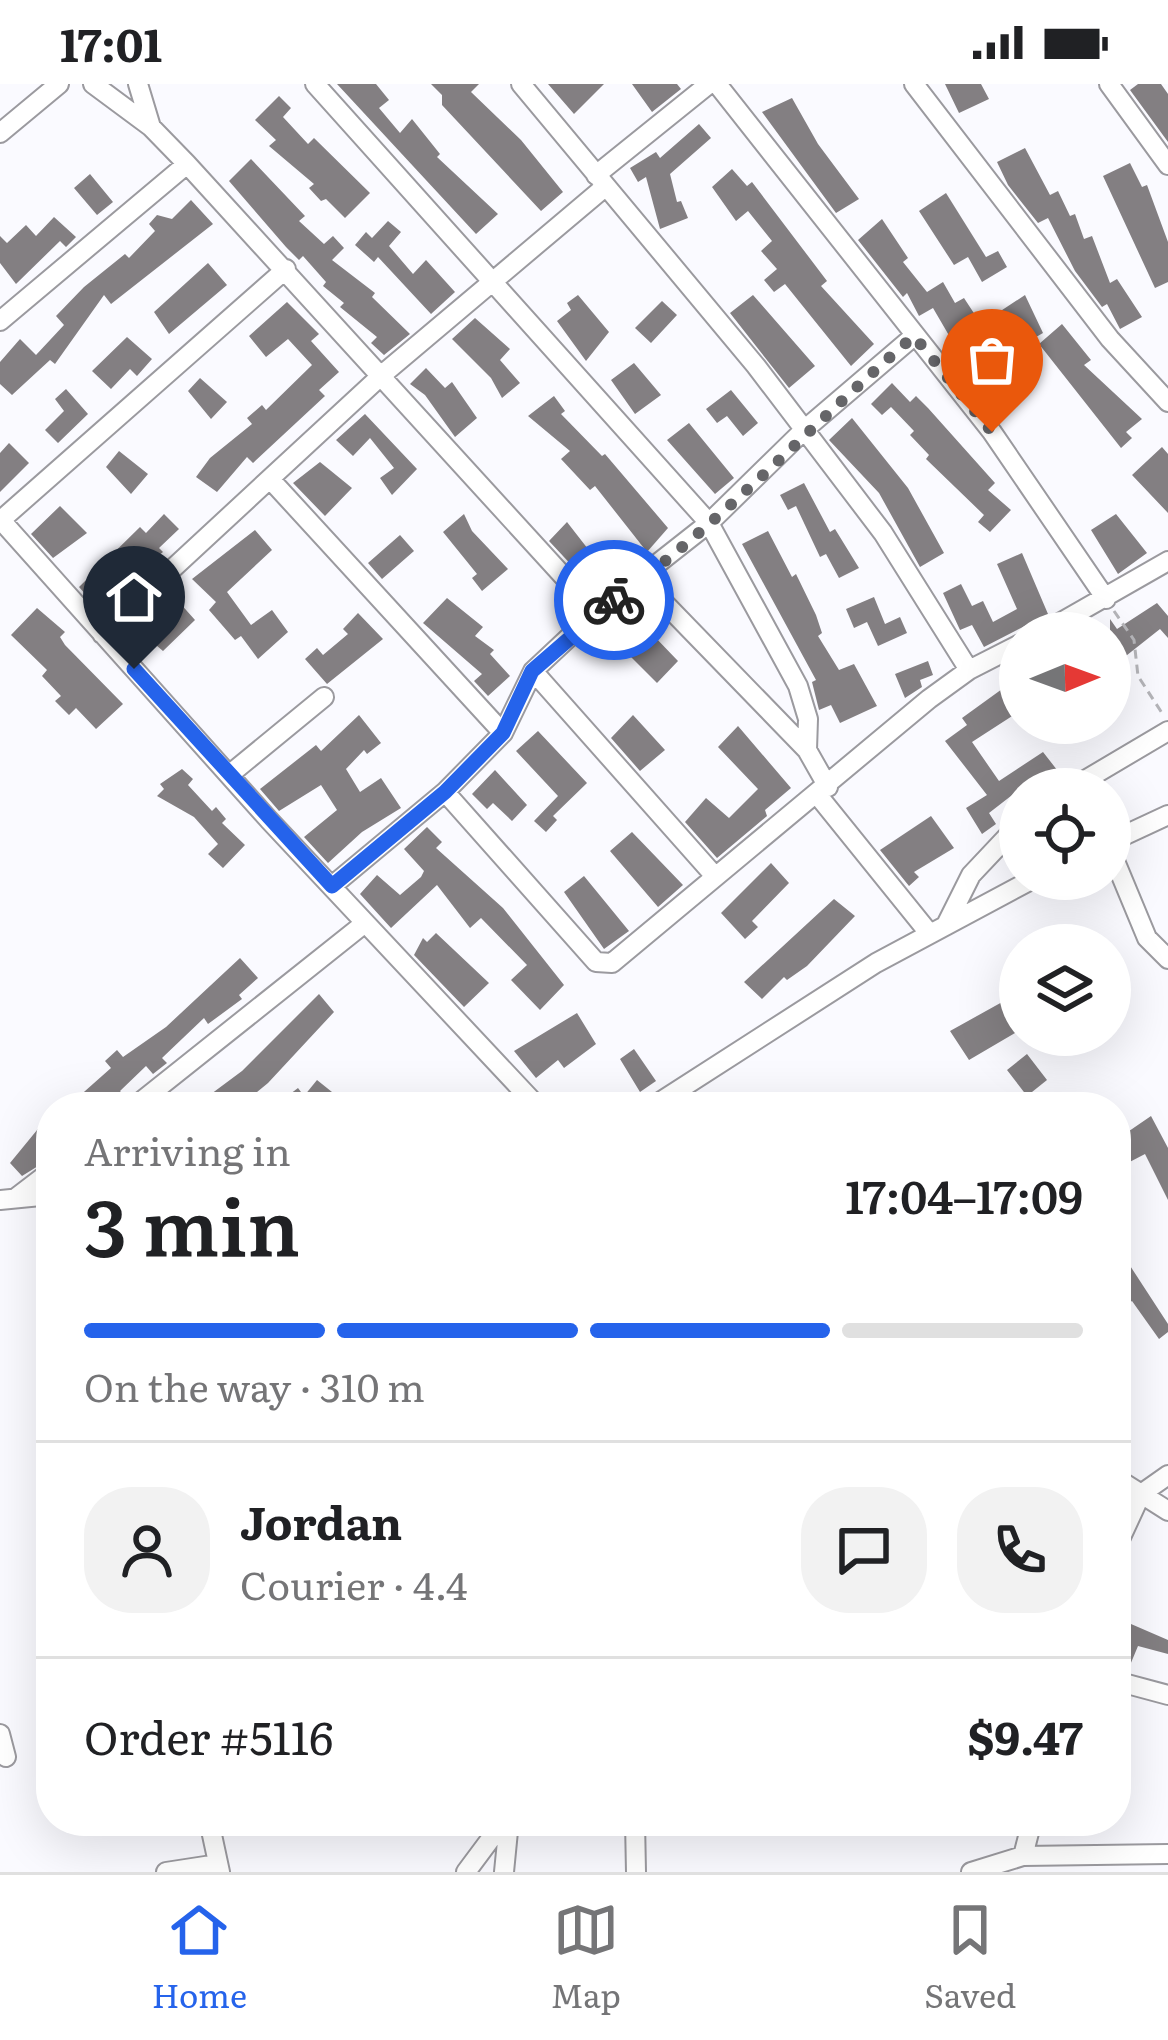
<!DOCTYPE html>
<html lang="en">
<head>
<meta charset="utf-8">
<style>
	body { margin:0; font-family:Literata,serif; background:#f2f2f2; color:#202124; height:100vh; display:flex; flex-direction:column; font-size:45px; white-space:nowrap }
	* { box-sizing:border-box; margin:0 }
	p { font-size:39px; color:#757577 }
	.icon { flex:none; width:66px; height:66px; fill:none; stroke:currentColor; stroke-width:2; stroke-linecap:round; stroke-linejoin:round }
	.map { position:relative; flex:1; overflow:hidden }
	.sheet { position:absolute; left:36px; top:1008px; width:1095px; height:744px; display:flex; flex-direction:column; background:#fff; border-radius:48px; box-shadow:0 12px 48px #0002 }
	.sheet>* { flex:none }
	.needle { width:78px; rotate:89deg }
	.controls { position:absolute; left:999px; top:528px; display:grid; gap:24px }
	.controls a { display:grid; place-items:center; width:132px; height:132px; border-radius:50%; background:#fff; box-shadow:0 12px 48px #0002; font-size:60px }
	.pin { position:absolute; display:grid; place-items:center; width:102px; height:102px; color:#fff; margin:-123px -51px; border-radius:50% 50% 50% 0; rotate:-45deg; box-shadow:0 0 12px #0007 }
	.pin .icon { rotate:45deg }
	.courier { position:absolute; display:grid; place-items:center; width:120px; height:120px; margin:-60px; border:9px solid #2563eb; border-radius:50%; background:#fff; color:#222; box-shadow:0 3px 15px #0007 }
	.headline em { font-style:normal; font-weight:600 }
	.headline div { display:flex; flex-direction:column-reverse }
	.headline { display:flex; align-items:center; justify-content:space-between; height:204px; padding:0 48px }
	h1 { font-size:78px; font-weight:600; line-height:90px }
	.bar { display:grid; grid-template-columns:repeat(4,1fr); gap:18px 12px; align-content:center; height:144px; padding:0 48px }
	.bar i { height:15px; border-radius:9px; background:#e0e0e0 }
	.bar .selected { background:#2563eb }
	.bar p { grid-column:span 4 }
	.line { display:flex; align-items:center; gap:30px; padding:0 48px; border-top:3px solid #e0e0e0 }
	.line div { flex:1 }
	.round { display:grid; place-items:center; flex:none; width:126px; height:126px; border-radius:48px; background:#f2f2f2 }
	.status { display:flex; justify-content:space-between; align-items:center; height:84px; padding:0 60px; background:#fff; direction:ltr }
	.status svg { height:33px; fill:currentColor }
	.menu { display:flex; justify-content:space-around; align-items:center; height:168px; border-top:3px solid #e0e0e0; background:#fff; font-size:33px; color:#757577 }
	.menu a { display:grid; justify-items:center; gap:6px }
	.menu .selected { color:#2563eb }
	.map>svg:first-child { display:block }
	.building { fill:#837f82 }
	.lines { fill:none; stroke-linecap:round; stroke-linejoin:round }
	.street-casing { stroke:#9b9a9f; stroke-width:22 }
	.path { stroke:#b5b5b9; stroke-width:3; stroke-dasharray:9 6; stroke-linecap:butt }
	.street { stroke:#fff; stroke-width:18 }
	.done { stroke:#656568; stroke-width:12; stroke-dasharray:0 21.6 }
	.route { stroke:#2563eb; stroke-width:15 }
</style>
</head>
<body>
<div class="status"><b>17:01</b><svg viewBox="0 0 49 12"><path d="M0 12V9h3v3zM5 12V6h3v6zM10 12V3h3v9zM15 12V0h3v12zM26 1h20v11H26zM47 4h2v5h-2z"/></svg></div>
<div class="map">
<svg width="1168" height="1788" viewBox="0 0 1168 1788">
	<rect width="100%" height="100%" fill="#fafaff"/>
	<!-- building -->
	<path class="building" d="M 337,0 L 376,0 L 389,16 L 379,24 L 400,49 L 412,35 L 440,70 L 437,73 L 498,130 L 476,150 Z
		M 431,0 L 479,0 L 471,8 L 521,56 L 563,108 L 541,127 L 442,21 L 442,11 Z
		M 548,0 L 604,0 L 574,30 Z
		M 632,0 L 677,0 L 681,5 L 652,28 Z
		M 945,0 L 981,0 L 989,15 L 959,29 Z
		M 1138,0 L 1161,0 L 1168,10 L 1168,58 L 1130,6 Z
		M 279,12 L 291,24 L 283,33 L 308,60 L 314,54 L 370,109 L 345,134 L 326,115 L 321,117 L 309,104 L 314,100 L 269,62 L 276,56 L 255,36 Z
		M 792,14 L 818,60 L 859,115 L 836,129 L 762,28 Z
		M 699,40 L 711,54 L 670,90 L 677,118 L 681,117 L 688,134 L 660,145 L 646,93 L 638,98 L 630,84 L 656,68 L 660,74 Z
		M 1025,64 L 1050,111 L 1058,107 L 1070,132 L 1075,130 L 1084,155 L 1092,152 L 1110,199 L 1117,195 L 1142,233 L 1120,245 L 1107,220 L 1102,223 L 1075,187 L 1048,134 L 1038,139 L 1008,101 L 997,78 Z
		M 251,75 L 305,132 L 299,137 L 324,160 L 333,152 L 344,164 L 332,176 L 375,209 L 372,213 L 410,250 L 384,271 L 371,259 L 377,253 L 340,223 L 344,219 L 323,202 L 326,198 L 303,172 L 299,176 L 286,163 L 229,97 Z
		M 1130,79 L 1142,103 L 1147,101 L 1168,158 L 1168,198 L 1155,204 L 1103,92 Z
		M 732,85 L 747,102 L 752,98 L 827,197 L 821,202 L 874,260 L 851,282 L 785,200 L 774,208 L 764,196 L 777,185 L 761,167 L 772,157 L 748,127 L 736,137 L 712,103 Z
		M 90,90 L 113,118 L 97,131 L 74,104 Z
		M 946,109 L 986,173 L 998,167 L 1007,183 L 982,198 L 968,173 L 954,181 L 919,127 Z
		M 191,116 L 213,140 L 111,220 L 104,211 L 55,280 L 50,276 L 12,311 L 0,300 L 0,278 L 20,255 L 36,271 L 64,241 L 56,232 L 84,203 L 125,170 L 129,174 L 155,147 L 149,140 L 157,131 L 172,135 Z
		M 54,133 L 76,153 L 66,163 L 60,157 L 16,200 L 0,179 L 0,152 L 7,159 L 26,141 L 36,152 Z
		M 882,135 L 908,174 L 903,178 L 927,208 L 943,198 L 955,219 L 964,214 L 981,240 L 1025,211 L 1043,249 L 1024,260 L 1015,251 L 1025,270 L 1017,275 L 1001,248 L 961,272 L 933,224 L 919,232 L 907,209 L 903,213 L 858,156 Z
		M 388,137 L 401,148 L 389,162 L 413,190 L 426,176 L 455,208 L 431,230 L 378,173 L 374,178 L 355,161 L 366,148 L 372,154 Z
		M 208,179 L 227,201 L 169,250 L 154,228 Z
		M 578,211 L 609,248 L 586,277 L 557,237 L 571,226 L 567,219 Z
		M 753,211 L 815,282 L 789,304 L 730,229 Z
		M 662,217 L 677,231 L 651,259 L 635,244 Z
		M 287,218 L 319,250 L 311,257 L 339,288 L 319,306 L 325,312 L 253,379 L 247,373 L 217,408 L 196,393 L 210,374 L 252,340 L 247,334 L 262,321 L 266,326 L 312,281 L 288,255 L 266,273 L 249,252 Z
		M 475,234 L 510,265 L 500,276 L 520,299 L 502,314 L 491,294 L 452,255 Z
		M 1062,240 L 1091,276 L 1084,281 L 1142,335 L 1126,348 L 1132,354 L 1121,364 L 1039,260 Z
		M 127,253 L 152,275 L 137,292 L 130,285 L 111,305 L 92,287 Z
		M 634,279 L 661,311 L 635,330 L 611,296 Z
		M 426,284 L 445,304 L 452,298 L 477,334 L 455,353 L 425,311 L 410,300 Z
		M 200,294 L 227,318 L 211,335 L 188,307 Z
		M 892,299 L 910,318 L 916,312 L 928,324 L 995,399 L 988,406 L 1011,426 L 990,448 L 978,438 L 984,431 L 926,375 L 929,371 L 910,351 L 914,347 L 891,323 L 882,331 L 871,320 Z
		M 66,305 L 88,330 L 58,359 L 45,346 L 64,327 L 55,315 Z
		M 731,306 L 758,339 L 743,352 L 727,332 L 717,339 L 706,325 Z
		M 554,312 L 565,327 L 561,330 L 602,372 L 605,370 L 668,444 L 647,468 L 595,402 L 590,406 L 561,375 L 570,367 L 528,332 Z
		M 365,330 L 417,385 L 392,411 L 380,394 L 394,384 L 370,354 L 353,372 L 336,356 Z
		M 852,334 L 908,404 L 944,469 L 920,483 L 879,409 L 829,356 Z
		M 689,339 L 734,394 L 715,410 L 667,356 Z
		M 9,359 L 29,379 L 0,408 L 0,369 Z
		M 1162,363 L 1168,370 L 1168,429 L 1132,391 Z
		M 119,367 L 148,390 L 131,410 L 106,383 Z
		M 320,378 L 352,404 L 325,432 L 293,399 Z
		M 804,399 L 830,448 L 835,445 L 859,484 L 839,494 L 826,470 L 820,473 L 796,422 L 788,426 L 780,411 Z
		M 60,422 L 87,449 L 53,474 L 31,450 Z
		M 164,430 L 179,445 L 159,464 L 163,468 L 132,493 L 125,486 L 96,512 L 101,517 L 96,522 L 79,503 L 140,443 L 146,449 Z
		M 464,430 L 472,447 L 508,485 L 482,507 L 472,494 L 477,490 L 443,448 Z
		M 1116,430 L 1147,469 L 1118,490 L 1091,446 Z
		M 567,438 L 595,474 L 577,487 L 549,457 Z
		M 255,446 L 272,466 L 227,508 L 251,541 L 272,526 L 288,548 L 258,575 L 241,552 L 235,556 L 209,526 L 216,518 L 192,495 Z
		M 768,447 L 792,493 L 796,490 L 816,531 L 822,549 L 818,552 L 839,586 L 854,580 L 877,622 L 840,639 L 831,621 L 819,626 L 812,598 L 816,596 L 742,460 Z
		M 400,451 L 414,467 L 382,495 L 368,479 Z
		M 1022,469 L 1048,530 L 984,563 L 972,541 L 960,546 L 943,509 L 961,500 L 972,522 L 983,517 L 993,538 L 1017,525 L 997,480 Z
		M 874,513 L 885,540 L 900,533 L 907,549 L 878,562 L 867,538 L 854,544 L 846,525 Z
		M 447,514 L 483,543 L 475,552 L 494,566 L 490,570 L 510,592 L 488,612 L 474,597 L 482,590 L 423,539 Z
		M 178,517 L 195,536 L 163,567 L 143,550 Z
		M 1157,519 L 1168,532 L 1168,554 L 1160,545 L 1117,579 L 1110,569 L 1110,535 L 1117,545 Z
		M 37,524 L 65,548 L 60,553 L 65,561 L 123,620 L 96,645 L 76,624 L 69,631 L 55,617 L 61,612 L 42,592 L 47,586 L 11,551 Z
		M 627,524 L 678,577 L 657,599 L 623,565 L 634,552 L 616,534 Z
		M 358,529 L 383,555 L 327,600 L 305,575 L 317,564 L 323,571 L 348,550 L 343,545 Z
		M 928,577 L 933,591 L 920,596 L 922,603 L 905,614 L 895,590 Z
		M 1020,592 L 1020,627 L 972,658 L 999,697 L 1043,668 L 1061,691 L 1043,705 L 1020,705 L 989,729 L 996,740 L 982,750 L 966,724 L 987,711 L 945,657 L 967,641 L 962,634 Z
		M 359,631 L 381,659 L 367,670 L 364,666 L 346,685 L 360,708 L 381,694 L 401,724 L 362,748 L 328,779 L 304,753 L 337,726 L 321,701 L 279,727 L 260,705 L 316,661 L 321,667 Z
		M 633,631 L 665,666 L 640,687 L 611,654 Z
		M 738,642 L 791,704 L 765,726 L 767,732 L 717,774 L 685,738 L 706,714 L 729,734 L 758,705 L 718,663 Z
		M 538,647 L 587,699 L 553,732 L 557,736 L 546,748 L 534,737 L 558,712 L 516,667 Z
		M 182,685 L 193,695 L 188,701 L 212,727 L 216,723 L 226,735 L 222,739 L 245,761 L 223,784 L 208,770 L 218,760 L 194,733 L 157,712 L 164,705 L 160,700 Z
		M 495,686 L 527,721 L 512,737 L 493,719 L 487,725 L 472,710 Z
		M 931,732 L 954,764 L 914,788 L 919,793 L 909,802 L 880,766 Z
		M 427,743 L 442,758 L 436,764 L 503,824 L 564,901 L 540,926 L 511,896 L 527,881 L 481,834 L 470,844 L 437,801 L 391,844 L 360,810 L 377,791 L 400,811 L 421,793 L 424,787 L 404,765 Z
		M 632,748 L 683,801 L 658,823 L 610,767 Z
		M 771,779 L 789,799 L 752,837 L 758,843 L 745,855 L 721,829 Z
		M 584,792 L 629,847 L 604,865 L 564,808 Z
		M 834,815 L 855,832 L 807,882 L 787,896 L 784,893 L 762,915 L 744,898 Z
		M 436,849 L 489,899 L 464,923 L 414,871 L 423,854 L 427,858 Z
		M 240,874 L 258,894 L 239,911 L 242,915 L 208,940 L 204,934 L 162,974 L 167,979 L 153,990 L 146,982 L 120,1007 L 125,1013 L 121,1023 L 67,1023 L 111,984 L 105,977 L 117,966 L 123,973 L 166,943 Z
		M 319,910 L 334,928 L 268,999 L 239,1023 L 217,1023 L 207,1013 L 242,987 Z
		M 1013,912 L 1020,923 L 1020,946 L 969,976 L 950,947 Z
		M 577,929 L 596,960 L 564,984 L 558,976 L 536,994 L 514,967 Z
		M 634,965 L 656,997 L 640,1008 L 620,975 Z
		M 1027,970 L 1047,996 L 1027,1012 L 1007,986 Z
		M 317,996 L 342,1016 L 337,1023 L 320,1014 L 314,1023 L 295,1023 L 286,1013 L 298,1004 L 304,1012 Z
		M 51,1029 L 51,1074 L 22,1092 L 10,1079 Z
		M 1151,1032 L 1168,1064 L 1168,1116 L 1145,1070 L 1120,1083 L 1116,1076 L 1116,1056 Z
		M 1125,1174 L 1168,1240 L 1168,1248 L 1159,1255 L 1132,1217 L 1116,1227 L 1116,1180 Z
		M 1131,1540 L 1168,1556 L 1168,1570 L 1138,1562 L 1128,1586 L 1116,1584 L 1116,1571 Z"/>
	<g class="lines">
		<defs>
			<path id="street" d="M 93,0 L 151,43 L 187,80 L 596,528
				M 138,0 L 151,43
				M 315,0 L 709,439 L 798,602 L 808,635 L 807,666
				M 521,0 L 756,282 L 883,449 L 969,586
				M 717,0 L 992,348 L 1106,515
				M 914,0 L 1110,255 L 1168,318
				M 1109,0 L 1168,81
				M 0,49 L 59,0
				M 596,91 L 709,0
				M 0,237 L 187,80
				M 270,395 L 503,649
				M 0,435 L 269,736 L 538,1023
				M 1,436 L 286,185
				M 642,496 L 807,666 L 828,703
				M 1042,549 L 1168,477
				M 102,550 L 383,290 L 606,102
				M 533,587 L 713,790
				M 229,691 L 324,613
				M 1070,705 L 1168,647
				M 445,708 L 596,878 L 612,879 L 929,615 L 969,586 L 1020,560
				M 816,709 L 929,849
				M 1110,758 L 1168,731
				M 1110,765 L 1147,854 L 1168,875
				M 332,802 L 445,708 L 503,649 L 533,587 L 596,528 L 709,439 L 804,346 L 914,252
				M 947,839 L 971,791 L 1020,739
				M 134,1023 L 365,839
				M 652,1023 L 876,879 L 1033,795
				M 17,1113 L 51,1087
				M 0,1116 L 51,1111
				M 1116,1394 L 1168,1427
				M 1116,1464 L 1141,1410 L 1168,1391
				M 1116,1597 L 1168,1611
				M 0,1650 L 6,1673
				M 209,1737 L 220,1788
				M 635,1737 L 636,1788
				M 1023,1772 L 1032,1737
				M 166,1788 L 218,1780
				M 466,1788 L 504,1737
				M 504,1788 L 509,1737
				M 971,1788 L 1023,1772 L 1168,1770"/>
		</defs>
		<!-- street casing -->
		<use href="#street" class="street-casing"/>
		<!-- path -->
		<path class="path" d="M 1114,527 L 1134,556 L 1138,592 L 1162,629"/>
		<!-- street -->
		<use href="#street" class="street"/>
	</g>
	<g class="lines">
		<!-- done -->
		<path class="done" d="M 614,516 C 722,439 814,338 914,252 L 992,348"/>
		<!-- route -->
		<path class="route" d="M 134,585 L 332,802 L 445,708 L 503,649 L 532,587 L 614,516"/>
	</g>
</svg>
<div class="controls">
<a><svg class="needle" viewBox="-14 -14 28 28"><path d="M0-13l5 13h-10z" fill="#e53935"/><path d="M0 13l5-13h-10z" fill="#757577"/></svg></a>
<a><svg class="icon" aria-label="locate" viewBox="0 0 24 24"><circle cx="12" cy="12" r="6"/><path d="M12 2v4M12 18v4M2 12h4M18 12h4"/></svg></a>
<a><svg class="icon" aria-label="layers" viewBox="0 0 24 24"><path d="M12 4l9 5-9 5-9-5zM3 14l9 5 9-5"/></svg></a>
</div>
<div class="pin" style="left:992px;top:348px;background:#ea580c"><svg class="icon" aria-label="bag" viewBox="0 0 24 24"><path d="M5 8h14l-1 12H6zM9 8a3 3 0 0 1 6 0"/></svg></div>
<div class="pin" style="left:134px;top:585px;background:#1f2937"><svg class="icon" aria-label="home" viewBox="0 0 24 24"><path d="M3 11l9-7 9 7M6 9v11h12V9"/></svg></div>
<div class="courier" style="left:614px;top:516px"><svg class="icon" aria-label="bike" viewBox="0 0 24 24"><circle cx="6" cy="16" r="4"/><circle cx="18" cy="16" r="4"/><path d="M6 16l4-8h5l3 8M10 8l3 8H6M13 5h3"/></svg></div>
<section class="sheet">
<div class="headline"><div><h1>3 min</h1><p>Arriving in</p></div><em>17:04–17:09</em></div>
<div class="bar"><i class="selected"></i><i class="selected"></i><i class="selected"></i><i></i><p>On the way · 310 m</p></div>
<div class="line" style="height:216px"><a class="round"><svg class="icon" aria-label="person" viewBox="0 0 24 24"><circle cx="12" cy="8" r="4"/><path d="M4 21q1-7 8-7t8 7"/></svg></a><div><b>Jordan</b><p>Courier · 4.4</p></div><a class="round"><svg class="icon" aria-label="chat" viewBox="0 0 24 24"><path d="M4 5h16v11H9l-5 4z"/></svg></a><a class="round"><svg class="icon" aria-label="phone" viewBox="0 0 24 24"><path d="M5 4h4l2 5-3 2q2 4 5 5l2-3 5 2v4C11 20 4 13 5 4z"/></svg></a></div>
<div class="line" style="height:156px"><div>Order #5116</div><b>$9.47</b></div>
</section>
</div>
<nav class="menu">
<a class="selected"><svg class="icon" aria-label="home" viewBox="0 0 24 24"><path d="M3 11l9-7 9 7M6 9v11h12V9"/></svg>Home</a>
<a><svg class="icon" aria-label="map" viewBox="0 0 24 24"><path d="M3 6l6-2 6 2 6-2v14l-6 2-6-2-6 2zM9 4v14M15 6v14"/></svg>Map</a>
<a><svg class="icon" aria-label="saved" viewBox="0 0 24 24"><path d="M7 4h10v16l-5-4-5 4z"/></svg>Saved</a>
</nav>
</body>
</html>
